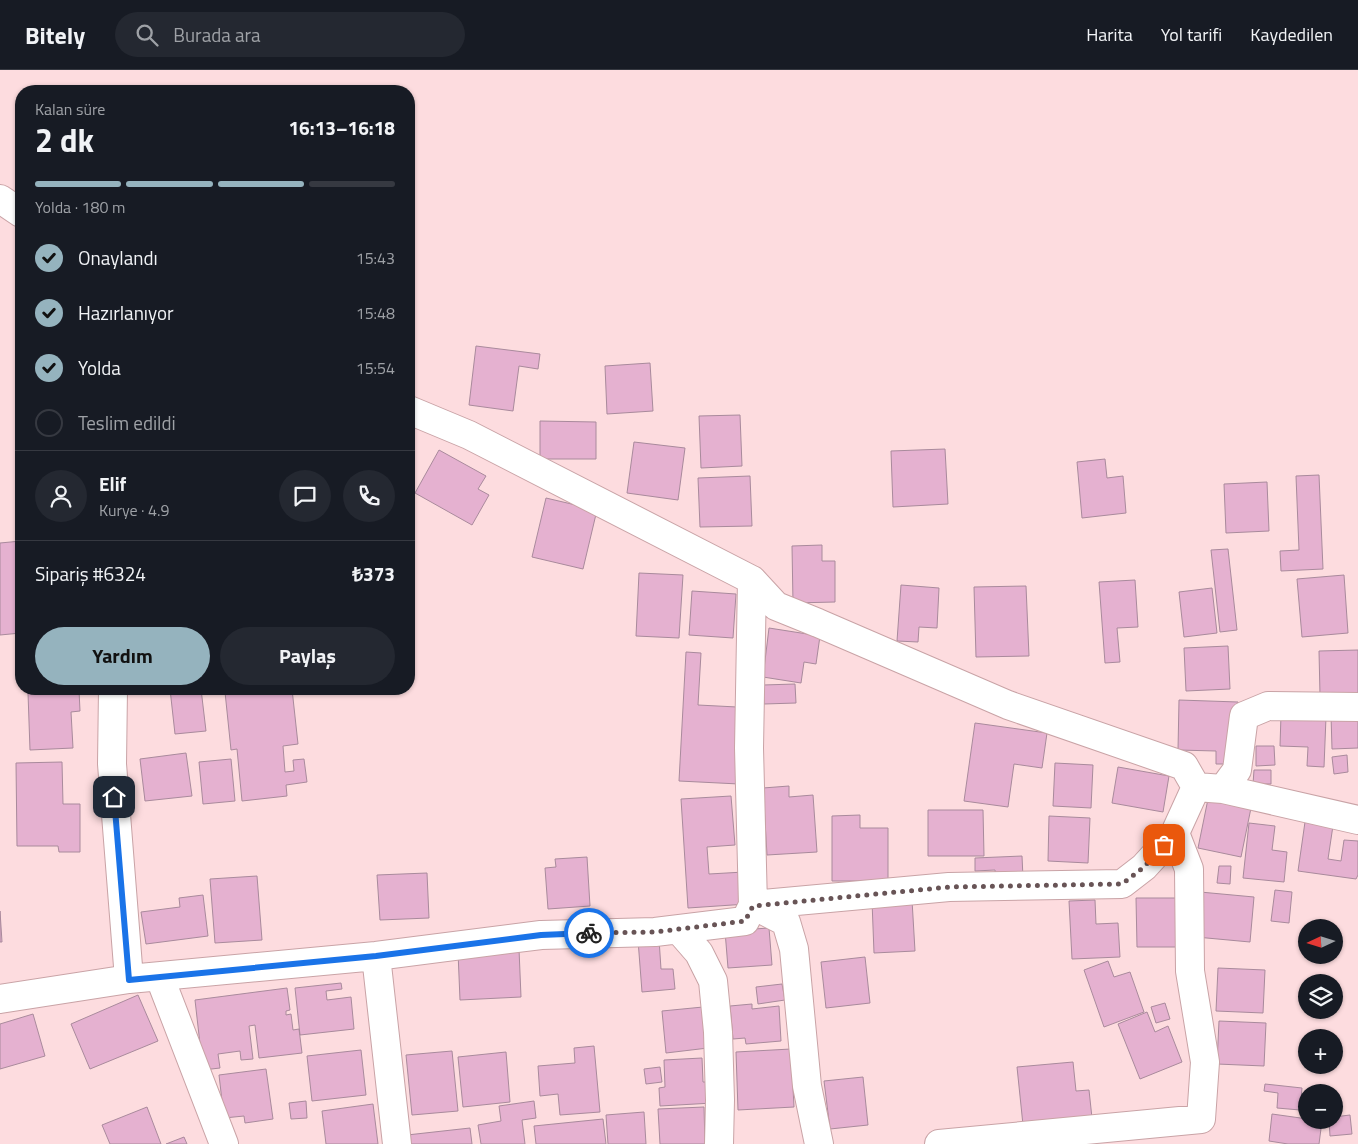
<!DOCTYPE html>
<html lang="tr">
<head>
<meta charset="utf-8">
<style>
	body { margin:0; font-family:"Titillium Web",sans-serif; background:#242831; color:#f1f3f6; height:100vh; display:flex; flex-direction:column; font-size:19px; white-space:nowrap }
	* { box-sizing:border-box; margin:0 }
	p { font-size:16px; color:#9ea1a6 }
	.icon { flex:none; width:28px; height:28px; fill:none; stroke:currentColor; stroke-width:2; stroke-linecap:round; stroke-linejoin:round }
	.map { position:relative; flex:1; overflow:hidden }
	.panel { position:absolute; left:15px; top:15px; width:400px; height:610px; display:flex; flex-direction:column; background:#171b24; border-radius:20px; box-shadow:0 1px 4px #0004 }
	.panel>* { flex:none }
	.needle { width:32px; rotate:266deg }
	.buttons { position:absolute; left:1298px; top:849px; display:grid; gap:10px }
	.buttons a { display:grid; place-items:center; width:45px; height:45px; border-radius:50%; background:#171b24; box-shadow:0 1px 4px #0004; font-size:25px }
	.pin { position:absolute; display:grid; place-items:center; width:42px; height:42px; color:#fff; margin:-21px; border-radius:10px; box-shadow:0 2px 8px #0006 }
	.courier { position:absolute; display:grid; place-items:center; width:50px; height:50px; margin:-25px; border:4px solid #1a73e8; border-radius:50%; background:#fff; color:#222; box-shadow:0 1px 6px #0007 }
	.overview em { font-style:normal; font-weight:700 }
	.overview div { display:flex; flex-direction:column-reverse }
	.overview { display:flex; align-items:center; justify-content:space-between; height:85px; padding:0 20px }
	h1 { font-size:32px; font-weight:700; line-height:38px }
	.bar { display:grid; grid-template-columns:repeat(4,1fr); gap:8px 5px; align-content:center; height:60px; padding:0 20px }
	.bar i { height:6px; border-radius:4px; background:#363941 }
	.bar .current { background:#95b3be }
	.bar p { grid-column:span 4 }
	.line { display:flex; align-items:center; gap:12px; padding:0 20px; border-top:1px solid #363941 }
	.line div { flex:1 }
	.round { display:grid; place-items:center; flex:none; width:52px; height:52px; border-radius:26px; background:#242831 }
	ol { padding:0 20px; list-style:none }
	li { display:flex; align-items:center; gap:15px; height:55px }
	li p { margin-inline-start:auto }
	li .icon { padding:5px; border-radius:50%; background:#95b3be; color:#111; stroke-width:4 }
	li:last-child { color:#9ea1a6 }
	li i { width:28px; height:28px; border:2px solid #363941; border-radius:50% }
	.action { display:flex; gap:10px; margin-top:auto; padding:10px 20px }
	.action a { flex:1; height:58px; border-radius:30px; background:#95b3be; color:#111; font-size:20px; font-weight:700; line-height:58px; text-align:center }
	.action a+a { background:#242831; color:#f1f3f6 }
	header { display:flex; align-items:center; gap:30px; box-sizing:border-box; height:70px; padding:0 25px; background:#171b24; border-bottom:1px solid #363941 }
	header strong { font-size:24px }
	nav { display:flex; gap:28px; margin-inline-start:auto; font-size:18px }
	.search { width:350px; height:45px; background:#242831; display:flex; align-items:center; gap:12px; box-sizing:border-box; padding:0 18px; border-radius:28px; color:#9ea1a6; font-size:19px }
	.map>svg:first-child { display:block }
	.building { fill:#e5b1d0; stroke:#a98a9c }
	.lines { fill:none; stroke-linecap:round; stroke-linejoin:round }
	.minor-casing { stroke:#c9a3a6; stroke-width:30 }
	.minor { stroke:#fff; stroke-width:28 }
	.done { stroke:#685456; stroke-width:5; stroke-dasharray:0 9 }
	.route { stroke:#1a73e8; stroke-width:6 }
</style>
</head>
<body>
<header>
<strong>Bitely</strong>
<div class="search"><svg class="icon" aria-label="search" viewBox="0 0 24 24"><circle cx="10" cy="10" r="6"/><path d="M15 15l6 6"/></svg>Burada ara</div>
<nav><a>Harita</a><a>Yol tarifi</a><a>Kaydedilen</a></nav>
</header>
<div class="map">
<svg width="1358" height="1074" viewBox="0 0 1358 1074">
	<rect width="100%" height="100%" fill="#fddcdf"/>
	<!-- building -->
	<path class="building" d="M 476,276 L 540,284 L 538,299 L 519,296 L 513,341 L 469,335 Z
		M 650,293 L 653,341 L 607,344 L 605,296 Z
		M 740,345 L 742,396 L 701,398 L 699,346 Z
		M 540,351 L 596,352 L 596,389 L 540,389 Z
		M 634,372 L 685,378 L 678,430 L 627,423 Z
		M 945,379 L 948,434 L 893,437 L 891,381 Z
		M 439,380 L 486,406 L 478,419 L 489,425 L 472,455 L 415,423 Z
		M 1105,389 L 1107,408 L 1123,406 L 1126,443 L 1082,448 L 1077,392 Z
		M 1319,405 L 1323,499 L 1281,501 L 1280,481 L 1299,480 L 1296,406 Z
		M 750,406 L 752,456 L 700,457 L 698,408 Z
		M 1267,412 L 1269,461 L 1226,463 L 1224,414 Z
		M 546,428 L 597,440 L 583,499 L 532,487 Z
		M 21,471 L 21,563 L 0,565 L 0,473 Z
		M 822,475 L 822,491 L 835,491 L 835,532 L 793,533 L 792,476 Z
		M 1228,479 L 1237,560 L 1220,562 L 1211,480 Z
		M 639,503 L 683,505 L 679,568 L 636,566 Z
		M 1344,505 L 1348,563 L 1302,567 L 1297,509 Z
		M 1135,510 L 1138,557 L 1117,558 L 1120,592 L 1105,593 L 1099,512 Z
		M 901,515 L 939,518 L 937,558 L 919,557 L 918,572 L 897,571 Z
		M 1026,516 L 1029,586 L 976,587 L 974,517 Z
		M 1212,518 L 1217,563 L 1184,567 L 1179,522 Z
		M 692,521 L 736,524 L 733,568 L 689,565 Z
		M 769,558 L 820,566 L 816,594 L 804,592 L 801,613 L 763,607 Z
		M 1228,576 L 1230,619 L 1186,621 L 1184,578 Z
		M 1358,580 L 1358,623 L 1320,625 L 1319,581 Z
		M 686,582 L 701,583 L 698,635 L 737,637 L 739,714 L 679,711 Z
		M 795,614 L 796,633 L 764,634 L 763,615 Z
		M 170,619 L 201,619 L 206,661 L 175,664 Z
		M 253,619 L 292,619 L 298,674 L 283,676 L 285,702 L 294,701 L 293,690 L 304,689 L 307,712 L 286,715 L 287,726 L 242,731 L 237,679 L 231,680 L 225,622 Z
		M 79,620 L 80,641 L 71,642 L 73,678 L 30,680 L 28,623 Z
		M 1179,630 L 1238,632 L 1237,694 L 1216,694 L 1216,681 L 1178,680 Z
		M 1358,644 L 1358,678 L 1332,679 L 1331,645 Z
		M 1281,645 L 1326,647 L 1324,697 L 1307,696 L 1308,677 L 1280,676 Z
		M 975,653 L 1047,663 L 1042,698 L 1014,694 L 1008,737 L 964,731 Z
		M 1256,676 L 1274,676 L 1275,695 L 1256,696 Z
		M 186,683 L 192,726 L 145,731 L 140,689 Z
		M 1347,685 L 1348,702 L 1334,704 L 1332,687 Z
		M 231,689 L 235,731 L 203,734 L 199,692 Z
		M 62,692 L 63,734 L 80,734 L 80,782 L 59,782 L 58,776 L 17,776 L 16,693 Z
		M 1055,693 L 1093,695 L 1091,738 L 1053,736 Z
		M 1118,697 L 1169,706 L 1163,742 L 1112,733 Z
		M 1254,700 L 1271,700 L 1271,714 L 1253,714 Z
		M 789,716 L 789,727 L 813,725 L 817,782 L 767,785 L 763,718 Z
		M 731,726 L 735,775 L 707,777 L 709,804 L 744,802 L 747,834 L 688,838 L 681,729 Z
		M 1208,729 L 1251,738 L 1241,787 L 1198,778 Z
		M 928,740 L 983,740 L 984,786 L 928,786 Z
		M 860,745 L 860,758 L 888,758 L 888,811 L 832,811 L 832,746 Z
		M 1306,745 L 1334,749 L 1328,789 L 1341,791 L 1344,770 L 1358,771 L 1358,805 L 1356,809 L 1298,801 Z
		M 1049,746 L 1090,748 L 1088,793 L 1048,791 Z
		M 1249,753 L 1275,756 L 1272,780 L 1287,782 L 1284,812 L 1243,808 Z
		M 1022,786 L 1023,808 L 996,809 L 995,800 L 975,801 L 975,788 Z
		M 587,787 L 590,836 L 548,839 L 545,798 L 556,797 L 555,789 Z
		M 1219,796 L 1231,796 L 1230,814 L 1217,813 Z
		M 427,803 L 429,848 L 380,850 L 377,805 Z
		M 257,806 L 262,870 L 215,873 L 210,809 Z
		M 1275,820 L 1292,822 L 1289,853 L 1271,851 Z
		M 1200,822 L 1254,827 L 1250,872 L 1196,867 Z
		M 203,825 L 208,866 L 146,874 L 141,842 L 180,837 L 179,828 Z
		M 1136,828 L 1177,828 L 1178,877 L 1137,877 Z
		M 912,830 L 915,881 L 874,883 L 872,831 Z
		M 1095,830 L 1096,854 L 1118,853 L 1120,887 L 1072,889 L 1069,831 Z
		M 0,841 L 2,872 L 0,872 Z
		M 769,858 L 772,895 L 728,898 L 725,861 Z
		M 659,869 L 661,899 L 673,899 L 675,919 L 642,922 L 638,870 Z
		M 519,879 L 521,927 L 460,930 L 458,882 Z
		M 865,887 L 870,933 L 826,938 L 821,892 Z
		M 1108,891 L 1114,907 L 1130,902 L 1144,942 L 1104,957 L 1084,900 Z
		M 1218,898 L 1265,900 L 1263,943 L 1216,941 Z
		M 341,913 L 342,919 L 326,921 L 327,930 L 351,927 L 354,959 L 300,965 L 295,918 Z
		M 782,914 L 785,930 L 758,934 L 756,917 Z
		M 287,918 L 290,940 L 286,941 L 286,945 L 291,944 L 293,960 L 299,959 L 302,983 L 259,988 L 255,955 L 249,956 L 253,989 L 241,990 L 240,981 L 218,984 L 220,998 L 203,1000 L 195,930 Z
		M 138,925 L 158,971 L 90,999 L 71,954 Z
		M 1165,933 L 1170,949 L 1156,953 L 1151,937 Z
		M 752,934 L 752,939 L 779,936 L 781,971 L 746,974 L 745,968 L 733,969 L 730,936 Z
		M 703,937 L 708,978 L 666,983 L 662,941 Z
		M 1147,942 L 1155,962 L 1168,956 L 1182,992 L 1140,1009 L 1118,954 Z
		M 33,944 L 45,986 L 0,999 L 0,954 Z
		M 1219,951 L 1266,953 L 1264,996 L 1217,994 Z
		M 594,976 L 600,1042 L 560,1045 L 558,1024 L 540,1026 L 538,996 L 575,993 L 574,978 Z
		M 791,979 L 794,1037 L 738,1040 L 736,982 Z
		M 361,980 L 366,1025 L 312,1031 L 307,986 Z
		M 452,981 L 458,1041 L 412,1045 L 406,985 Z
		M 506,982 L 510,1032 L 463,1037 L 458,987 Z
		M 702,988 L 703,1012 L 712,1012 L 713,1033 L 660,1036 L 659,1018 L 665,1017 L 664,990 Z
		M 1073,992 L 1076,1021 L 1089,1020 L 1092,1048 L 1023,1055 L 1017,997 Z
		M 660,997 L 662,1012 L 646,1014 L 644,999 Z
		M 266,999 L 273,1049 L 245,1053 L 244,1046 L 224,1048 L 219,1005 Z
		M 863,1007 L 868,1055 L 830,1059 L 824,1011 Z
		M 1265,1014 L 1302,1018 L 1300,1040 L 1277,1038 L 1278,1023 L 1264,1021 Z
		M 306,1031 L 307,1048 L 291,1049 L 289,1033 Z
		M 534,1031 L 536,1048 L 522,1050 L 525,1074 L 481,1074 L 478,1055 L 501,1051 L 499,1036 Z
		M 373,1034 L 378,1074 L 326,1074 L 322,1041 Z
		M 147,1037 L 161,1074 L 110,1074 L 102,1055 Z
		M 704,1037 L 705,1074 L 660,1074 L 658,1039 Z
		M 644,1042 L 646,1074 L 608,1074 L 606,1045 Z
		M 1272,1044 L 1322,1051 L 1319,1074 L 1288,1074 L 1269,1071 Z
		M 1350,1045 L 1352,1064 L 1330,1066 L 1329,1050 L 1334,1050 L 1334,1047 Z
		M 603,1049 L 606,1074 L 536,1074 L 534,1056 Z
		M 470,1058 L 472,1074 L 408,1074 L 407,1065 Z
		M 184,1067 L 187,1074 L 166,1074 Z"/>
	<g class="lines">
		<defs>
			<path id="minor" d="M 0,129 L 21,143
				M 409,340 L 469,365 L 752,510 L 776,536 L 818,553 L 1008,635 L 1184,696 L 1196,717 L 1223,719 L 1358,750
				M 752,510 L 749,678 L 753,835 L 786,852 L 794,879 L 807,1016 L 819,1074
				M 113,619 L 112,694 L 129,909
				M 1223,719 L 1237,700 L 1244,646 L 1268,636 L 1358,637
				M 679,860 L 699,883 L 713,911 L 718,962 L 720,1030 L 719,1074
				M 376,886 L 397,1074
				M 160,908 L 224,1074
				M 0,929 L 129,909 L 376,886 L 541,865 L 655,862 L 745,851 L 753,835 L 949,817 L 1122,814 L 1144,797 L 1175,763 L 1196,717
				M 939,1074 L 1201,1049 L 1205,992 L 1190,901 L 1189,799 L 1175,763"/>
		</defs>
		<!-- minor casing -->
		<use href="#minor" class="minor-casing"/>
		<!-- minor -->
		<use href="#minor" class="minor"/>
	</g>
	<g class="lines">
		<!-- done -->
		<path class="done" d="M 589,863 L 655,862 L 745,851 L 753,836 L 949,817 L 1122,814 L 1144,797 L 1164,775"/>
		<!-- route -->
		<path class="route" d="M 114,727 L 129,910 L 376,886 L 541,865 L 589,863"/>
	</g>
</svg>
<div class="buttons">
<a><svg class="needle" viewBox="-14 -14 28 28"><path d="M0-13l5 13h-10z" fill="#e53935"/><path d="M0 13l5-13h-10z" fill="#9ea1a6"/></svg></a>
<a><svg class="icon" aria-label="layers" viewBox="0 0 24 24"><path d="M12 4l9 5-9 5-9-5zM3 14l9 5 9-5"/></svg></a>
<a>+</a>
<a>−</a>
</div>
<div class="pin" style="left:1164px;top:775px;background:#ea580c"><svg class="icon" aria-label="bag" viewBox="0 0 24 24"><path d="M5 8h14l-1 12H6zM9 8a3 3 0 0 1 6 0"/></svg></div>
<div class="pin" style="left:114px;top:727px;background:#1f2937"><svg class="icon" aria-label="home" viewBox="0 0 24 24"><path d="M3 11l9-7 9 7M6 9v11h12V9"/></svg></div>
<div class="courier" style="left:589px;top:863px"><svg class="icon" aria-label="bike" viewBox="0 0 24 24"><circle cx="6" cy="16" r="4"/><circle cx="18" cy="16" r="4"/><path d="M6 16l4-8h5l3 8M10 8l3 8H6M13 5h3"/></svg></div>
<section class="panel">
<div class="overview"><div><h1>2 dk</h1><p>Kalan süre</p></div><em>16:13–16:18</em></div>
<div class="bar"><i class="current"></i><i class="current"></i><i class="current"></i><i></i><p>Yolda · 180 m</p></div>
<ol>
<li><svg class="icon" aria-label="check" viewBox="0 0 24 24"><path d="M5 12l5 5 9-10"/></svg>Onaylandı<p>15:43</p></li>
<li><svg class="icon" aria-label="check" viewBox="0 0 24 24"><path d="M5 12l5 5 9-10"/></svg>Hazırlanıyor<p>15:48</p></li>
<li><svg class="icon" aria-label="check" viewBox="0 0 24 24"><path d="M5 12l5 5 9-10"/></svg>Yolda<p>15:54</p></li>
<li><i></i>Teslim edildi</li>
</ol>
<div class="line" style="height:90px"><a class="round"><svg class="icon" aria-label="person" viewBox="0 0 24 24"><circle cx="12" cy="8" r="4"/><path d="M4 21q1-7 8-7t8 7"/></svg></a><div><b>Elif</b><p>Kurye · 4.9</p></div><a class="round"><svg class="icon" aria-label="chat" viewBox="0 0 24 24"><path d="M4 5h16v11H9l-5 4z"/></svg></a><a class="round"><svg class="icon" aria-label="phone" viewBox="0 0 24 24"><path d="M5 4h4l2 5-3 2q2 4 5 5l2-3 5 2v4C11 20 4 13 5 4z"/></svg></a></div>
<div class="line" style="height:65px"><div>Sipariş #6324</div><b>₺373</b></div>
<div class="action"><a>Yardım</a><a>Paylaş</a></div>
</section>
</div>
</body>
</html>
